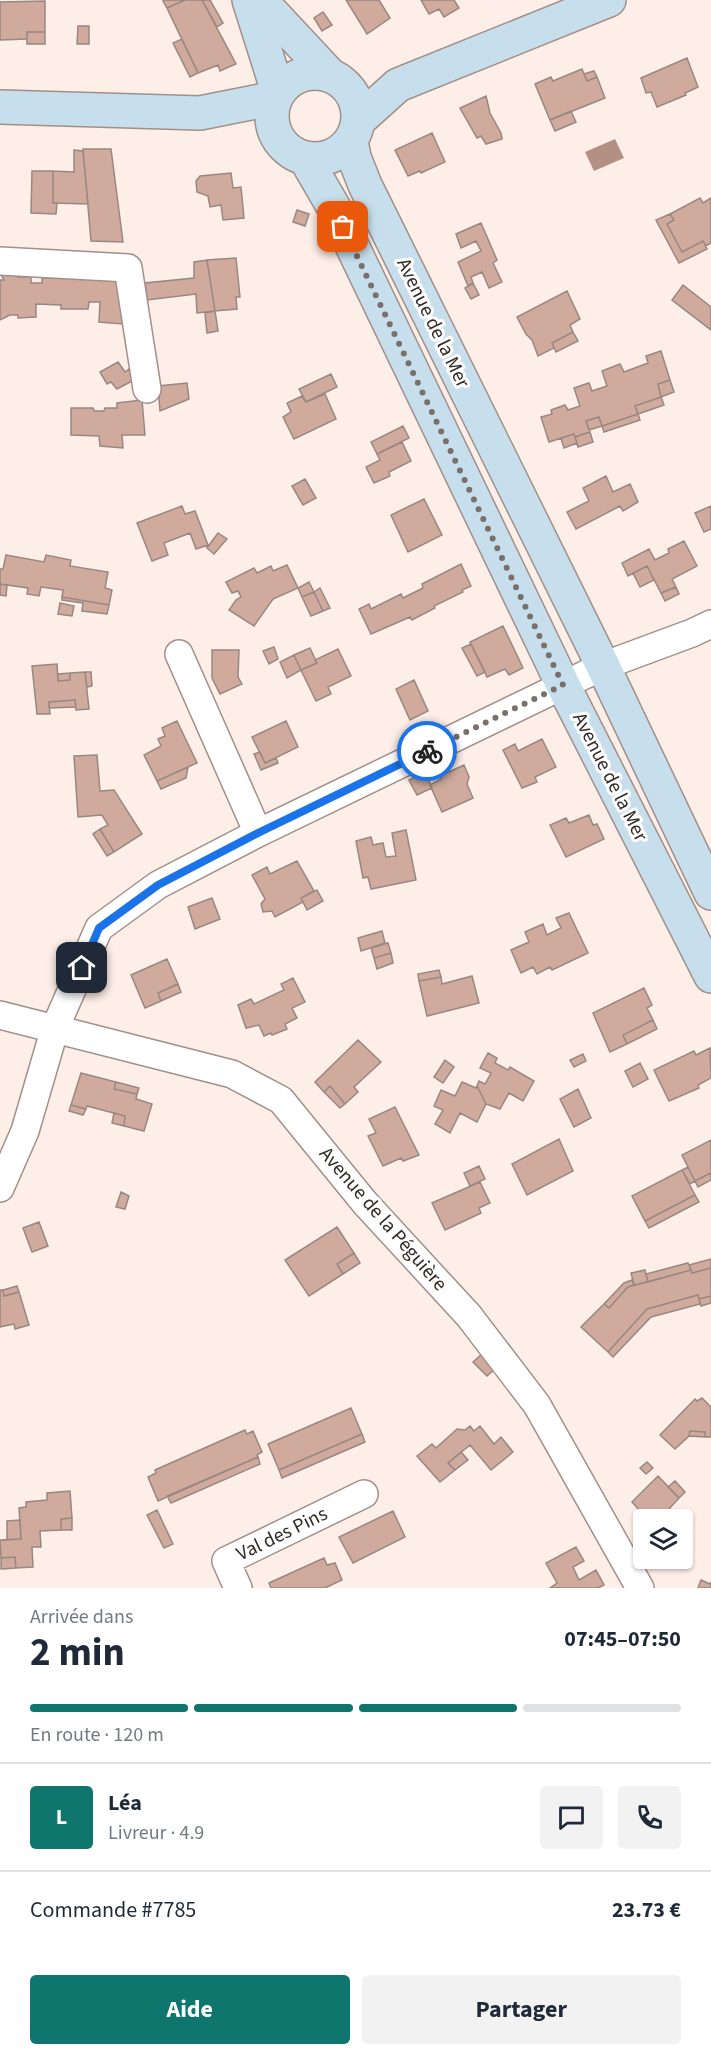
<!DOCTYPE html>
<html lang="fr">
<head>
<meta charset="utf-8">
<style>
	body { margin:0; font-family:"Source Sans 3",sans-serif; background:#f2f2f3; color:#1f2937; height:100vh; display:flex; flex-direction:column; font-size:22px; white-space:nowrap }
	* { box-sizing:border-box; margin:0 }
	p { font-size:20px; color:#747a83 }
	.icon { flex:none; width:33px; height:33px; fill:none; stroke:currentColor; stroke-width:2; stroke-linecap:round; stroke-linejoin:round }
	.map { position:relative; height:1588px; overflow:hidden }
	.details { display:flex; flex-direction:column; background:#fff; flex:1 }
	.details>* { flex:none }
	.buttons { position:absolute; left:633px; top:1509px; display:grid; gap:12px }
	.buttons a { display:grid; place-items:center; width:60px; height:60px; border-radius:6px; background:#fff; box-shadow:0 2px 4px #0004; font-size:30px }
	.pin { position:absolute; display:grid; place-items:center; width:51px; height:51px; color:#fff; margin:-26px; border-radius:12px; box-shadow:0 3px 9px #0006 }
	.courier { position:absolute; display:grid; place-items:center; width:60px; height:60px; margin:-30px; border:4px solid #1a73e8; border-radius:50%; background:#fff; color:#222; box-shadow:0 2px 8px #0007 }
	.head em { font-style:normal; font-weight:700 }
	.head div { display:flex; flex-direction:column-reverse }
	.head { display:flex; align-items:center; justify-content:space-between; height:102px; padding:0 30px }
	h1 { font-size:39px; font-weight:700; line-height:45px }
	.bar { display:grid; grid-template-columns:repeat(4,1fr); gap:9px 6px; align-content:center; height:72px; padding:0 30px }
	.bar i { height:8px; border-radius:4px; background:#e0e1e3 }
	.bar .on { background:#0f766e }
	.bar p { grid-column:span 4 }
	.line { display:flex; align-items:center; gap:15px; padding:0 30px; border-top:2px solid #e0e1e3 }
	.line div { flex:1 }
	.round { display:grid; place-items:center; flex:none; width:63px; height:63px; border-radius:6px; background:#f2f2f3 }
	.button { display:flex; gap:12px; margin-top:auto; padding:12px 30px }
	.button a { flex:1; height:69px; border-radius:6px; background:#0f766e; color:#fff; font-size:24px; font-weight:700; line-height:69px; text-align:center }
	.button a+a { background:#f2f2f3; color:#1f2937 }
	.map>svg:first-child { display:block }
	.water { fill:#b39083 }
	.building { fill:#cfaa9d; stroke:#998781; stroke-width:1.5 }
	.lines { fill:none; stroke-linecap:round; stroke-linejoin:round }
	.street-casing { stroke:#a28f89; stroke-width:30 }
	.secondary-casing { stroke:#a28f89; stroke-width:36 }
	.street { stroke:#fff; stroke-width:27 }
	.secondary { stroke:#c7dfec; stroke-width:33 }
	.done { stroke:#796f6b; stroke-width:6; stroke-dasharray:0 10.8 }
	.route { stroke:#1a73e8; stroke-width:8 }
	.labels { text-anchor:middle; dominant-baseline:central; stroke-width:6; stroke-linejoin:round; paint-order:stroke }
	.street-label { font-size:20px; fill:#312a27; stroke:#fff }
</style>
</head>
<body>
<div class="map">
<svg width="711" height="1588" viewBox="0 0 711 1588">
	<rect width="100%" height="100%" fill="#feeee8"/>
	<!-- water -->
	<path class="water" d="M 615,139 L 624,158 L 594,171 L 585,152 Z"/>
	<!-- building -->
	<path class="building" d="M 165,0 L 185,0 L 167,8 L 163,1 Z
		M 185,0 L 202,0 L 236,64 L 220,71 L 218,65 L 198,73 L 167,8 Z
		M 202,0 L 210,0 L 223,23 L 217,27 Z
		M 346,0 L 379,0 L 390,18 L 367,34 Z
		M 421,0 L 454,0 L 459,8 L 444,17 L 439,9 L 429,14 Z
		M 45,1 L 45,32 L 27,32 L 27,39 L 0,40 L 0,2 Z
		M 323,12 L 332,25 L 322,31 L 314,18 Z
		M 78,26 L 89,26 L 89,44 L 77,44 Z
		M 27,32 L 45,32 L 45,44 L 27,44 Z
		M 182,39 L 198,73 L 190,77 L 173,43 Z
		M 687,58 L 698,87 L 685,93 L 686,95 L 657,107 L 651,92 L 646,93 L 641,78 Z
		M 582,69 L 587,81 L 597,77 L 605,98 L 550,120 L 535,84 L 551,77 L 553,81 Z
		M 594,71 L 597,77 L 587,81 L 584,74 Z
		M 486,96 L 490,113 L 501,133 L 502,139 L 486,144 L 481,136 L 477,138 L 460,108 Z
		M 571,111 L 576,122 L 555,131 L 550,120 Z
		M 432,133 L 445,162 L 421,173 L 420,171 L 408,176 L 395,150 Z
		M 83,149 L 111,149 L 123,242 L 91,241 Z
		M 74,150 L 83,151 L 88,204 L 53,203 L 53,171 L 74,172 Z
		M 32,171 L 53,171 L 53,203 L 57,203 L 56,214 L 31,213 Z
		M 231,173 L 233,188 L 241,187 L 244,218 L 223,220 L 221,205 L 210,207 L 208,196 L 197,192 L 196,181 L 200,176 Z
		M 700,198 L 703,203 L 711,198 L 711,243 L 706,246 L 703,241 L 682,252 L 667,224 L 674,220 L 670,214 Z
		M 297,210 L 309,214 L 305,226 L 293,222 Z
		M 670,214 L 674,220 L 667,224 L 682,252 L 703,241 L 707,249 L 679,263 L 656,220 Z
		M 481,223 L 497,260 L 493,263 L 502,282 L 489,288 L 482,272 L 471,277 L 473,283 L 468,286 L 458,262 L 481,251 L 476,241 L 461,248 L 456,234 Z
		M 236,258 L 240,297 L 236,297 L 237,309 L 215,311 L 207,260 Z
		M 207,260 L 215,311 L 197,313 L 196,294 L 147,300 L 145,283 L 194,278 L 194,262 Z
		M 16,267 L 18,277 L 31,277 L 31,283 L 42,283 L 42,278 L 85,277 L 121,279 L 123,324 L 99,322 L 100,302 L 89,302 L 88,309 L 61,309 L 61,305 L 36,304 L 36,317 L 18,318 L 18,315 L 10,315 L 0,320 L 0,280 L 4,280 L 0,273 Z
		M 473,283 L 479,295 L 471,299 L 465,288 Z
		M 683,285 L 711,307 L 711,330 L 672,300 Z
		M 567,291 L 580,319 L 570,325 L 573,332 L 552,343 L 554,348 L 538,356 L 532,340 L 526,334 L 517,317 Z
		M 215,311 L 218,331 L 207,333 L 205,313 Z
		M 573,332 L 578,341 L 556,352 L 552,343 Z
		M 661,351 L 670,380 L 658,384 L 661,397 L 635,406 L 638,414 L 602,426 L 599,417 L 586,421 L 590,432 L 575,437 L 574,434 L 549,442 L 541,417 L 552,414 L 551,410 L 565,405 L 568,410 L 580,406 L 574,388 L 589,383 L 592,391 L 607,386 L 602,371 L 620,364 L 624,372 L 648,363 L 646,356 Z
		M 118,362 L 125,372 L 129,369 L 136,379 L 117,389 L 111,382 L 107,384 L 100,372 Z
		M 331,374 L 337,387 L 306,402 L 299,389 Z
		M 670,380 L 674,392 L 661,397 L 658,384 Z
		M 187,383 L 189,399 L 160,411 L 158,386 Z
		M 325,394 L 336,419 L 294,439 L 283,417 L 291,412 L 287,403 L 302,396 L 306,402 Z
		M 661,397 L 664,405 L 638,414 L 635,406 Z
		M 142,400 L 145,435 L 122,435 L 123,448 L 100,446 L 99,436 L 71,435 L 71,408 L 93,408 L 94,411 L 104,411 L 105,408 L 117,408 L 117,403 Z
		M 638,414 L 640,420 L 604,432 L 602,426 Z
		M 599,417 L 602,426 L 589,430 L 586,421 Z
		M 403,426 L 409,438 L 377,454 L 371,442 Z
		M 590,432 L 593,442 L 578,447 L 575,437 Z
		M 574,434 L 577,443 L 564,448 L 561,438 Z
		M 402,442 L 411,461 L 389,472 L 390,476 L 374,483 L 366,467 L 380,460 L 377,454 Z
		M 606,476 L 613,492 L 630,484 L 638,502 L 623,511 L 620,506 L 576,529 L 567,512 L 589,501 L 583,488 Z
		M 305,479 L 316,498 L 303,505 L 292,486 Z
		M 424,499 L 442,535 L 408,552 L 391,515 Z
		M 182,506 L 185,514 L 195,511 L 208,545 L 196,549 L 190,533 L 164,543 L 168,555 L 152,561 L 137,523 Z
		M 711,506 L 711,529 L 704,532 L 695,513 Z
		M 218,533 L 227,539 L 214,554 L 207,548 Z
		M 684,541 L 697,566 L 672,579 L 676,587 L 661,593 L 647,566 L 628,576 L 622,563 L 649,549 L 655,560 L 669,553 L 668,549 Z
		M 6,555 L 44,562 L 46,555 L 71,560 L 70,566 L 108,572 L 105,588 L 112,590 L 109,605 L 62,597 L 63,590 L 41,587 L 39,596 L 27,594 L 28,588 L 0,584 L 0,569 L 3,569 Z
		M 461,564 L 471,586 L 462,590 L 463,592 L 434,606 L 435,608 L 412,620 L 410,617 L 371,634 L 359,609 L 369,604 L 371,609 L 401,594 L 403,598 L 423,588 L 422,584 Z
		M 287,565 L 298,588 L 273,599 L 254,626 L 229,610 L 236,600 L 241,597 L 238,591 L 232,593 L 226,582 L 254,568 L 257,573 L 271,566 L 273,571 Z
		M 647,566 L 654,580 L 640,587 L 633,573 Z
		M 309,582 L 314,592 L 302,597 L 298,588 Z
		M 0,584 L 7,585 L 6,596 L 0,595 Z
		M 676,587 L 679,594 L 665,601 L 661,593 Z
		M 320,588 L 330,608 L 323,611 L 314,592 Z
		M 314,592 L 323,611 L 311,616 L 302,597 Z
		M 62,597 L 109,605 L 107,614 L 82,611 L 83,603 L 62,600 Z
		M 60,603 L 74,606 L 72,616 L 58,614 Z
		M 503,626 L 523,668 L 509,675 L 505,669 L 487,677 L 470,642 Z
		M 471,644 L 485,672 L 477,676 L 462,648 Z
		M 274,647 L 278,659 L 269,664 L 263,651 Z
		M 310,648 L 317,663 L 301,670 L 294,655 Z
		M 338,649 L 351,676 L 328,687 L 331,694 L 316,701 L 301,670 L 317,663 L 315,660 Z
		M 212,650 L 239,650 L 238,677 L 242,684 L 220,694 L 212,678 Z
		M 294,655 L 301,670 L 287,678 L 280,662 Z
		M 57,664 L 58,681 L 70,680 L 70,673 L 85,672 L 89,709 L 76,710 L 75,700 L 49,702 L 50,714 L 37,714 L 32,666 Z
		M 85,672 L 91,672 L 92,686 L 87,687 Z
		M 70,673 L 70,680 L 58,681 L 58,674 Z
		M 414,680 L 428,711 L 410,720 L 396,689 Z
		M 75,700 L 76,707 L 49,708 L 49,702 Z
		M 177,721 L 197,763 L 157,781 L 144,755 L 161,746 L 158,739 L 165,736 L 162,728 Z
		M 286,721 L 298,747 L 265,763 L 252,737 Z
		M 542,739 L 556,767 L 535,777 L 537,782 L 522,788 L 503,750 L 515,744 L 518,751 Z
		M 260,752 L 265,763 L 276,758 L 278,763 L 261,770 L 254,754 Z
		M 97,755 L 100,791 L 114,790 L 142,834 L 114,852 L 100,829 L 108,825 L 102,815 L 78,817 L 74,756 Z
		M 464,765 L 469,777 L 467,784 L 473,798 L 442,812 L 430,785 L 441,779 L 440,776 Z
		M 188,767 L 186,778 L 161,789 L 157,781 Z
		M 425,772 L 432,788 L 417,795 L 409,780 Z
		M 589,815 L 593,825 L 597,824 L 604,839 L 566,857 L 550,825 L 566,818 L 569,823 Z
		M 100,829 L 114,852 L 107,856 L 93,834 Z
		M 406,830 L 416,880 L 371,889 L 368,877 L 363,878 L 356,841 L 371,837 L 373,845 L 383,843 L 386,857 L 396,856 L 392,833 Z
		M 297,861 L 314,891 L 301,898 L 303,902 L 275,917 L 272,911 L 263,912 L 261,904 L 265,899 L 252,875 L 267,867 L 270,874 Z
		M 317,890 L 323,901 L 307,910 L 301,898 Z
		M 212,898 L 220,919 L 195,929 L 188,907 Z
		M 569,913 L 588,953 L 552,970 L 550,967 L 537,974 L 533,967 L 521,973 L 511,950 L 529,942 L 525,932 L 543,924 L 547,935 L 561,928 L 556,918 Z
		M 382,931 L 385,943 L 361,951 L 358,938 Z
		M 388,943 L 391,953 L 374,958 L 371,948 Z
		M 391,953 L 393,963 L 377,969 L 374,958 Z
		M 167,959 L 178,984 L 158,993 L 161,1001 L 145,1008 L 131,975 Z
		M 439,970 L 441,977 L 419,981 L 418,974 Z
		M 472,976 L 479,1003 L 427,1016 L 419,981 L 441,977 L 442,984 Z
		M 293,978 L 305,1002 L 292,1008 L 297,1018 L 285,1024 L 287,1029 L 272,1035 L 271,1033 L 264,1036 L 259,1025 L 246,1028 L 238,1005 L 251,999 L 254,1004 L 284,990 L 281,984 Z
		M 178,984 L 181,992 L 161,1001 L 158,993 Z
		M 644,988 L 652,1005 L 647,1008 L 653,1020 L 623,1035 L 627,1044 L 610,1052 L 593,1013 Z
		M 653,1020 L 657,1029 L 627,1044 L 623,1035 Z
		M 358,1040 L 381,1062 L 354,1087 L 358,1092 L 345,1104 L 330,1086 L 324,1092 L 315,1082 Z
		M 710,1048 L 711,1078 L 698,1085 L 699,1088 L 669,1101 L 654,1070 L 694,1051 L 696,1055 Z
		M 488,1053 L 497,1058 L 495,1063 L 508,1070 L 510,1067 L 534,1081 L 523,1101 L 509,1093 L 500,1109 L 486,1104 L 477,1086 L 479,1081 L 485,1084 L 491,1073 L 480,1068 Z
		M 583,1054 L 586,1061 L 574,1067 L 570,1060 Z
		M 445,1060 L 454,1067 L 443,1083 L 434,1077 Z
		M 640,1063 L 648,1079 L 633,1087 L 625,1071 Z
		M 81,1073 L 116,1082 L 114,1089 L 137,1094 L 136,1099 L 152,1104 L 144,1131 L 124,1126 L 125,1116 L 87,1106 L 86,1109 L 71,1105 Z
		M 116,1082 L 139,1088 L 137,1094 L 114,1089 Z
		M 462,1082 L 476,1088 L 477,1086 L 486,1104 L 477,1122 L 460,1113 L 450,1133 L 435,1124 L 443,1110 L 434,1106 L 441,1090 L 455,1096 Z
		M 330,1086 L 345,1104 L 340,1108 L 324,1092 Z
		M 578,1089 L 591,1118 L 574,1127 L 560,1099 Z
		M 71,1105 L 86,1109 L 83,1115 L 69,1111 Z
		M 395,1107 L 419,1155 L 403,1161 L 401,1158 L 383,1166 L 368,1136 L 376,1133 L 369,1119 Z
		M 114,1113 L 125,1116 L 124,1126 L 112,1123 Z
		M 559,1139 L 573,1171 L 527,1195 L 512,1164 Z
		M 711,1140 L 711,1173 L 695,1181 L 682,1155 Z
		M 479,1166 L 485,1179 L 470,1186 L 464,1173 Z
		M 688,1167 L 695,1181 L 690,1184 L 682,1170 Z
		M 682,1170 L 695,1195 L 645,1221 L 632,1196 Z
		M 711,1173 L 711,1180 L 698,1187 L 695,1181 Z
		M 480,1182 L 490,1203 L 479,1208 L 481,1213 L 445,1230 L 432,1203 Z
		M 121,1192 L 129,1196 L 125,1209 L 116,1207 Z
		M 695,1195 L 699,1202 L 649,1228 L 645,1221 Z
		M 39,1222 L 48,1246 L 32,1252 L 23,1228 Z
		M 337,1227 L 354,1253 L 337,1264 L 343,1274 L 309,1296 L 285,1260 Z
		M 354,1253 L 360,1263 L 343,1274 L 337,1264 Z
		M 711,1259 L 711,1268 L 692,1273 L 689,1265 Z
		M 688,1263 L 691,1270 L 648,1282 L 646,1274 Z
		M 711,1268 L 711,1296 L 699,1299 L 698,1295 L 647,1309 L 608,1352 L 581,1327 L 604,1304 L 609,1308 L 628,1287 L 691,1270 L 692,1273 Z
		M 645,1270 L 648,1282 L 634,1285 L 631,1273 Z
		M 632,1280 L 634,1285 L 628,1287 L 609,1308 L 604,1304 L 624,1283 Z
		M 17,1286 L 19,1292 L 4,1296 L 3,1290 Z
		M 0,1290 L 3,1290 L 4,1296 L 19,1292 L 29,1325 L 15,1329 L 14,1324 L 0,1327 Z
		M 698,1295 L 700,1304 L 651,1317 L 613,1357 L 608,1352 L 647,1309 Z
		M 711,1296 L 711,1303 L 701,1306 L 699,1299 Z
		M 482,1354 L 496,1368 L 487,1376 L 473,1362 Z
		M 702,1398 L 711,1407 L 711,1437 L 705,1437 L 705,1432 L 690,1431 L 689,1436 L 675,1449 L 660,1435 L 695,1399 L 697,1401 Z
		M 351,1408 L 362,1434 L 279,1470 L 268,1444 Z
		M 470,1426 L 474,1431 L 480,1426 L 494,1444 L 501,1437 L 513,1452 L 491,1470 L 470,1445 L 448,1463 L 455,1470 L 440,1482 L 417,1456 L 432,1444 L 436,1448 L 457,1429 L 465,1430 Z
		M 245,1430 L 247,1434 L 253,1431 L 262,1452 L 257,1455 L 258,1457 L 158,1501 L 148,1477 L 156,1473 L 155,1470 Z
		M 690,1431 L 705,1432 L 705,1437 L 689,1436 Z
		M 362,1434 L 365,1442 L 282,1478 L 279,1470 Z
		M 461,1452 L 468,1460 L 455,1470 L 448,1463 Z
		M 258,1457 L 260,1464 L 171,1503 L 167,1496 Z
		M 647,1462 L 653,1468 L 646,1474 L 640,1468 Z
		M 658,1476 L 679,1498 L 659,1520 L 650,1512 L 645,1517 L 632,1502 Z
		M 675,1481 L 685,1492 L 679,1498 L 668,1487 Z
		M 70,1491 L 72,1518 L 61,1519 L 61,1530 L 40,1531 L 41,1547 L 32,1547 L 33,1567 L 16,1568 L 15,1557 L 1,1558 L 0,1540 L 21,1539 L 19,1508 L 26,1507 L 26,1502 L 47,1500 L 47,1493 Z
		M 157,1510 L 173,1544 L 164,1548 L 147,1515 Z
		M 393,1511 L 405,1537 L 353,1563 L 339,1537 Z
		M 72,1518 L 72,1530 L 61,1530 L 61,1519 Z
		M 20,1520 L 21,1539 L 7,1540 L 7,1521 Z
		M 576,1547 L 584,1561 L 573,1567 L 579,1580 L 596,1570 L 604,1585 L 598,1588 L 550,1588 L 557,1583 L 546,1563 Z
		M 15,1557 L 16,1568 L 1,1569 L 1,1558 Z
		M 324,1558 L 327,1565 L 335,1563 L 342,1580 L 325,1588 L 271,1588 L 269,1583 Z
		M 701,1580 L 710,1584 L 711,1582 L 711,1588 L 698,1588 Z"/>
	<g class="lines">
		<defs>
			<path id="street" d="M 0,261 L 128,268 L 147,389
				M 179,654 L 258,833
				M 0,1015 L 232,1074 L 281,1100 L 365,1203 L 469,1316 L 537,1405 L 640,1588
				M 0,1188 L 25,1131 L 55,1028 L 99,928 L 158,885 L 258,833 L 603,666 L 692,633 L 711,624
				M 238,1588 L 226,1561 L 364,1494"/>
			<path id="secondary" d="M 249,0 L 278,92
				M 260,0 L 331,76
				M272 116a43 43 0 1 1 86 0a43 43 0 1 1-86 0Z
				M 0,107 L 200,113 L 275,98
				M 358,121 L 398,85 L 609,0
				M 351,140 L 354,157 L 365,185 L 603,666 L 711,893
				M 305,158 L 333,206 L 563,685 L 711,976"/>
		</defs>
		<!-- street casing -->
		<use href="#street" class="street-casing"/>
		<!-- secondary casing -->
		<use href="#secondary" class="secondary-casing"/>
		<!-- street -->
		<use href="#street" class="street"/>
		<!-- secondary -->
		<use href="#secondary" class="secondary"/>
	</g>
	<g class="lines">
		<!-- done -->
		<path class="done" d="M 343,227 L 563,685 L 427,751"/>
		<!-- route -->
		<path class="route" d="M 82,968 L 99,928 L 158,885 L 258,833 L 427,751"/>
	</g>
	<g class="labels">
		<!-- street labels -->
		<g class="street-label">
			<text transform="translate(433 323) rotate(64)">Avenue de la Mer</text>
			<text transform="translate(610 777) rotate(63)">Avenue de la Mer</text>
			<text transform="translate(383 1219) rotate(49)">Avenue de la Péguière</text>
			<text transform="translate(282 1534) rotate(-26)">Val des Pins</text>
		</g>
	</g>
</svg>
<div class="buttons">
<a><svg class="icon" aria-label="layers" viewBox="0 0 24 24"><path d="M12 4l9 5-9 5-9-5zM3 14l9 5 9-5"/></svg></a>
</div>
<div class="pin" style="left:343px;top:227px;background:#ea580c"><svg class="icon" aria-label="bag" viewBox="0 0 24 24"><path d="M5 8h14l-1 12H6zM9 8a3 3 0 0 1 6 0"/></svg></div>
<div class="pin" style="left:82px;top:968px;background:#1f2937"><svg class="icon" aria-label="home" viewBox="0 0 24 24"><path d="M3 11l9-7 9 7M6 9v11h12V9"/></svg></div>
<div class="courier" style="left:427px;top:751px"><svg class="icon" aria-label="bike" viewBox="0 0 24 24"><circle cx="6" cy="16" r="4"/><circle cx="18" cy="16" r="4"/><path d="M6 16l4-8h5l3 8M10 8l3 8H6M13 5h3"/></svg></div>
</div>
<section class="details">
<div class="head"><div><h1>2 min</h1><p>Arrivée dans</p></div><em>07:45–07:50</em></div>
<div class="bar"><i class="on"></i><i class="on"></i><i class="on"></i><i></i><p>En route · 120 m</p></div>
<div class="line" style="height:108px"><b class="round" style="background:#0f766e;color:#fff">L</b><div><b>Léa</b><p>Livreur · 4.9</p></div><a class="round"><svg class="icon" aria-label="chat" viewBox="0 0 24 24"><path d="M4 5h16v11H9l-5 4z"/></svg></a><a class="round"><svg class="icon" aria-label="phone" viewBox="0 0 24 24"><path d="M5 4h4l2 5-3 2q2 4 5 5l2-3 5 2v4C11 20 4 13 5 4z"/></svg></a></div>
<div class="line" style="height:78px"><div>Commande #7785</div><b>23.73 €</b></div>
<div class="button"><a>Aide</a><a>Partager</a></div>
</section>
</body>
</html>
